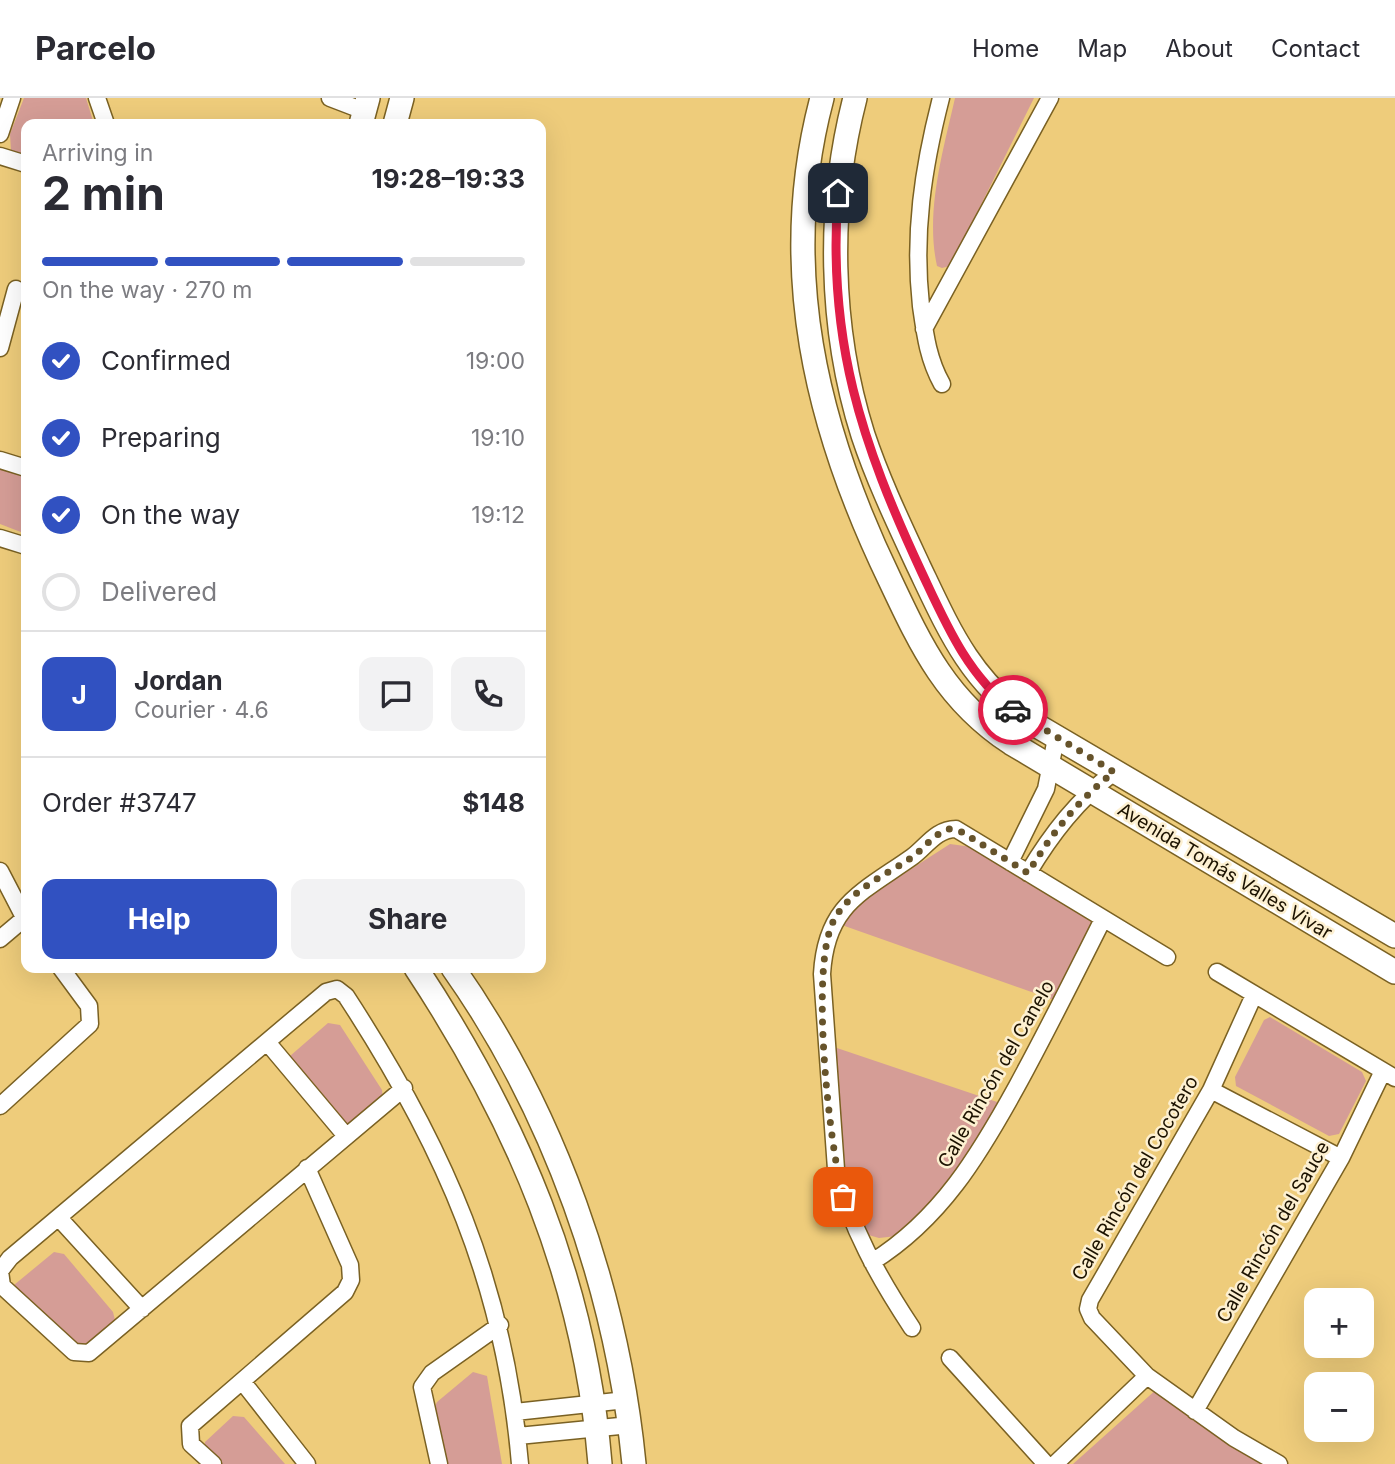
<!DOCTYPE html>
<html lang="en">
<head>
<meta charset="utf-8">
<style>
	body { margin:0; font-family:Inter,sans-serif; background:#f2f2f3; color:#2b2b33; height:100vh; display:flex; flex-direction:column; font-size:26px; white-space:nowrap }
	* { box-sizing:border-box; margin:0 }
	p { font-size:23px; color:#7c7c81 }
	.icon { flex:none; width:38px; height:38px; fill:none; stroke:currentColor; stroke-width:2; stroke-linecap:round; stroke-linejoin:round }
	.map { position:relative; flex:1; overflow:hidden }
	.side { position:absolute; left:21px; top:21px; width:525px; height:854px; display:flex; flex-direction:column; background:#fff; border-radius:14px; box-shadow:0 7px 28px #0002 }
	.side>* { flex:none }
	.tools { position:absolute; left:1304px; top:1190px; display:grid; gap:14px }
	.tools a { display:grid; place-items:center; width:70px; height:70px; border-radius:14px; background:#fff; box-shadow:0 7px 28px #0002; font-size:35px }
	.pin { position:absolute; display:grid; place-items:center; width:60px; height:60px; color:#fff; margin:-30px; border-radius:14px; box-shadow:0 4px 10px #0006 }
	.courier { position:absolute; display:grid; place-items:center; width:70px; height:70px; margin:-35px; border:5px solid #e11d48; border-radius:50%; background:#fff; color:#222; box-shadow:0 2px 9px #0007 }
	.overview em { font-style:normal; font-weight:700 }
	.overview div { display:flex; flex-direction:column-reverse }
	.overview { display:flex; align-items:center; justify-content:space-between; height:119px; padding:0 21px }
	h1 { font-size:46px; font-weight:700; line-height:52px }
	.bar { display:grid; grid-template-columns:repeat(4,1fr); gap:10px 7px; align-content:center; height:84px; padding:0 21px }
	.bar i { height:9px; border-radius:5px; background:#e1e1e2 }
	.bar .current { background:#3151c1 }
	.bar p { grid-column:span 4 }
	.line { display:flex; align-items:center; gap:18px; padding:0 21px; border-top:2px solid #e1e1e2 }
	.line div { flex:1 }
	.round { display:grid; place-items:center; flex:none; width:74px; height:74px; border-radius:14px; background:#f2f2f3 }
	ol { padding:0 21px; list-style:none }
	li { display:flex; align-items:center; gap:21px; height:77px }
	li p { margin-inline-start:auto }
	li .icon { padding:7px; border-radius:50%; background:#3151c1; color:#fff; stroke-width:4 }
	li:last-child { color:#7c7c81 }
	li i { width:38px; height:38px; border:4px solid #e1e1e2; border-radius:50% }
	.cta { display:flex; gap:14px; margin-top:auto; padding:14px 21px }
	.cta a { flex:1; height:80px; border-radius:14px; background:#3151c1; color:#fff; font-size:28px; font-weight:700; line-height:80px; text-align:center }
	.cta a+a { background:#f2f2f3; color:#2b2b33 }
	header { display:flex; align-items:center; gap:42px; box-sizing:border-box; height:98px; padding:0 35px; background:#fff; border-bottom:2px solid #e1e1e2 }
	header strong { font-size:33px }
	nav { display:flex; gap:38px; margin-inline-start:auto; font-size:24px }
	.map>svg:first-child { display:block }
	.green { fill:#d59d96 }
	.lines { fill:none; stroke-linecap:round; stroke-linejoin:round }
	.street-casing { stroke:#7a6123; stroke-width:19 }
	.secondary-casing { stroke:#7a6123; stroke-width:26 }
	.street { stroke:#fff; stroke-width:16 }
	.secondary { stroke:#fff; stroke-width:23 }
	.done { stroke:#66532b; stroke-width:7; stroke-dasharray:0 12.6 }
	.route { stroke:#e11d48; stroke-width:9 }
	.labels { text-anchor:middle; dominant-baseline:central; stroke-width:5; stroke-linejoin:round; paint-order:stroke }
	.street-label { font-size:19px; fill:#1c1200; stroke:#fdf0d1 }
</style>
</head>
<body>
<header>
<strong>Parcelo</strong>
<nav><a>Home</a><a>Map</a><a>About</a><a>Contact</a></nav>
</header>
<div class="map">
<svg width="1395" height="1366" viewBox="0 0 1395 1366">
	<rect width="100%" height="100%" fill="#eecc7b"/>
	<!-- green -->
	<path class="green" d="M 24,0 L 86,0 L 94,26 L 26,26 L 26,58 L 11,53 L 10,36 Z
		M 955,0 L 1034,0 L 956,157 L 950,168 L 942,170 L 937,168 C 925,114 943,53 955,0 Z
		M 0,371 L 26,379 L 26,436 L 0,426 Z
		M 950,746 L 972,749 L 1091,820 L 1091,835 L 1057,903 L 839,826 L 855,807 Z
		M 1270,919 L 1362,974 L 1366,983 L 1339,1036 L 1329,1038 L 1236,988 L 1235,979 L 1264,922 Z
		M 328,925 L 340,927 L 382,992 L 383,1002 L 353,1029 L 341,1029 L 291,970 L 290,958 Z
		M 831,948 L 1003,1006 L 942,1096 L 897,1138 L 879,1140 L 865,1136 L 844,1089 Z
		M 54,1154 L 64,1156 L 113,1214 L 116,1226 L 87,1248 L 76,1250 L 12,1194 L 14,1187 Z
		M 473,1274 L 487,1278 L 502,1366 L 447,1366 L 433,1313 L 437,1304 Z
		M 1158,1290 L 1274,1366 L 1073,1366 Z
		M 233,1318 L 244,1319 L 285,1366 L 218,1366 L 205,1355 L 205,1344 Z"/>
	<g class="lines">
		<defs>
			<path id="street" d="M 97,0 L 106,26
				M 330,0 L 364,13
				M 941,0 C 923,70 913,136 921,208 C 925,236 928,261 942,286
				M 0,36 L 12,0
				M 0,58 L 26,66
				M 924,231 L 1050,0
				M 0,250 L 16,191
				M 0,362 L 26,370
				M 0,440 L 26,448
				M 1010,764 L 1046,691 L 1056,640
				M 0,773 L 26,823
				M 1028,775 C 1052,735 1077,703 1114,674
				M 0,841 L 26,819
				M 1217,874 L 1395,980
				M 1254,897 L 1211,992 L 1090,1202 L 1088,1211 L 1092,1220 L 1147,1278 L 1234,1340 L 1279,1366
				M 267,944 L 346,1038
				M 404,990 L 89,1255 L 74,1254 L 2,1188 L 0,1173 L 10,1160 L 326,894 L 337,891 L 346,898 C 444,1048 505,1186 520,1366
				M 1211,992 L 1341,1060
				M 0,1008 L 90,926 L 89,908 L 61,870
				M 59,1120 L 142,1211
				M 872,1164 C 941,1121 979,1057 1017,988 C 1047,933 1075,877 1103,821
				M 912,1230 C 879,1180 850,1129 836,1071 L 822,876 C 826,807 861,795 912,759 C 926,749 936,731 956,731 L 1167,859
				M 950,1260 L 1046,1366
				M 242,1283 L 307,1366
				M 1195,1313 L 1341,1060 L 1383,973
				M 515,1314 L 626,1302
				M 518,1338 L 630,1327
				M 213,1366 L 191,1346 L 190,1328 L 345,1194 L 351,1182 L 350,1167 L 307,1070
				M 439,1366 L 422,1289 L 432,1275 L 500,1227
				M 1055,1366 L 1147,1278"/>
			<path id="secondary" d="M 822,0 C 777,169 816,329 890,482 C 922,550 947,603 1011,645 L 1395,874
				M 855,0 C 827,108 829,230 863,337 C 878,382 899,426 919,469 C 949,532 970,582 1029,623 L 1395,838
				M 361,26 L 368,0
				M 395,26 L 402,0
				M 416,870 C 517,1023 585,1181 600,1366
				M 453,870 C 554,1013 617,1192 634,1366"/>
		</defs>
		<!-- street casing -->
		<use href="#street" class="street-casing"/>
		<!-- secondary casing -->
		<use href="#secondary" class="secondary-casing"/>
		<!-- street -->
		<use href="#street" class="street"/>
		<!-- secondary -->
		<use href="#secondary" class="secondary"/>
	</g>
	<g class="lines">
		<!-- done -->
		<path class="done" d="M 843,1099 C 829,1044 810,872 833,824 C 848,793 884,778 911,760 C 924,751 933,736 949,731 L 962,734 L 1028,775 C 1052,735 1077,703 1114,674 L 1013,612"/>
		<!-- route -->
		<path class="route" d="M 838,95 C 827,242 861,344 922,475 C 946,526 967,576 1013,612"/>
	</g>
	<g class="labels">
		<!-- street labels -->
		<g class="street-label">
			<text transform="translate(1225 773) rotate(31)">Avenida Tomás Valles Vivar</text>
			<text transform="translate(996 976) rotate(-60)">Calle Rincón del Canelo</text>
			<text transform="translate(1135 1080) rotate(-60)">Calle Rincón del Cocotero</text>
			<text transform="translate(1273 1134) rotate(-60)">Calle Rincón del Sauce</text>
		</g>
	</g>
</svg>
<div class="tools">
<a>+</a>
<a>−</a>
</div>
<div class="pin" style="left:843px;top:1099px;background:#ea580c"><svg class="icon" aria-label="bag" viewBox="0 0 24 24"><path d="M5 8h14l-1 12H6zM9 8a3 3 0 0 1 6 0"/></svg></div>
<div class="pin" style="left:838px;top:95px;background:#1f2937"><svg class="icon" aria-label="home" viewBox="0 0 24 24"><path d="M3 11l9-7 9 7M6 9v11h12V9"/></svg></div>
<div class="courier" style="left:1013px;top:612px"><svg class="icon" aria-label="car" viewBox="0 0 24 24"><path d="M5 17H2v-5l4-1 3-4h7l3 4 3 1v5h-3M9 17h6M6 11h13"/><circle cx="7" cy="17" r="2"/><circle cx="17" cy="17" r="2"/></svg></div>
<section class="side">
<div class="overview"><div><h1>2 min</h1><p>Arriving in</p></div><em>19:28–19:33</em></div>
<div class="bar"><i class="current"></i><i class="current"></i><i class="current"></i><i></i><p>On the way · 270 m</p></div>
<ol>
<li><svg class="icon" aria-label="check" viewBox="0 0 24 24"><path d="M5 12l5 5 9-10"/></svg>Confirmed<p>19:00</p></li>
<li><svg class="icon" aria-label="check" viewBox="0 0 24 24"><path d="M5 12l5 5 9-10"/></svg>Preparing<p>19:10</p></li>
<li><svg class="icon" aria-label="check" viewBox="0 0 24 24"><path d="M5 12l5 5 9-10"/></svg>On the way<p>19:12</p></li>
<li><i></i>Delivered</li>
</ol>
<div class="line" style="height:126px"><b class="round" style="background:#3151c1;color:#fff">J</b><div><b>Jordan</b><p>Courier · 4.6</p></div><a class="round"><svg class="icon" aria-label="chat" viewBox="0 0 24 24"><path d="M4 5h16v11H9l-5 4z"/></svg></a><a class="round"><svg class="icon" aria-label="phone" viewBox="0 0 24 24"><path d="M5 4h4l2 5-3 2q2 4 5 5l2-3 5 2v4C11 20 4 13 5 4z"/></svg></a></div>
<div class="line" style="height:91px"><div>Order #3747</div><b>$148</b></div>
<div class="cta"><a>Help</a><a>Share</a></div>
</section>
</div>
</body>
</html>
